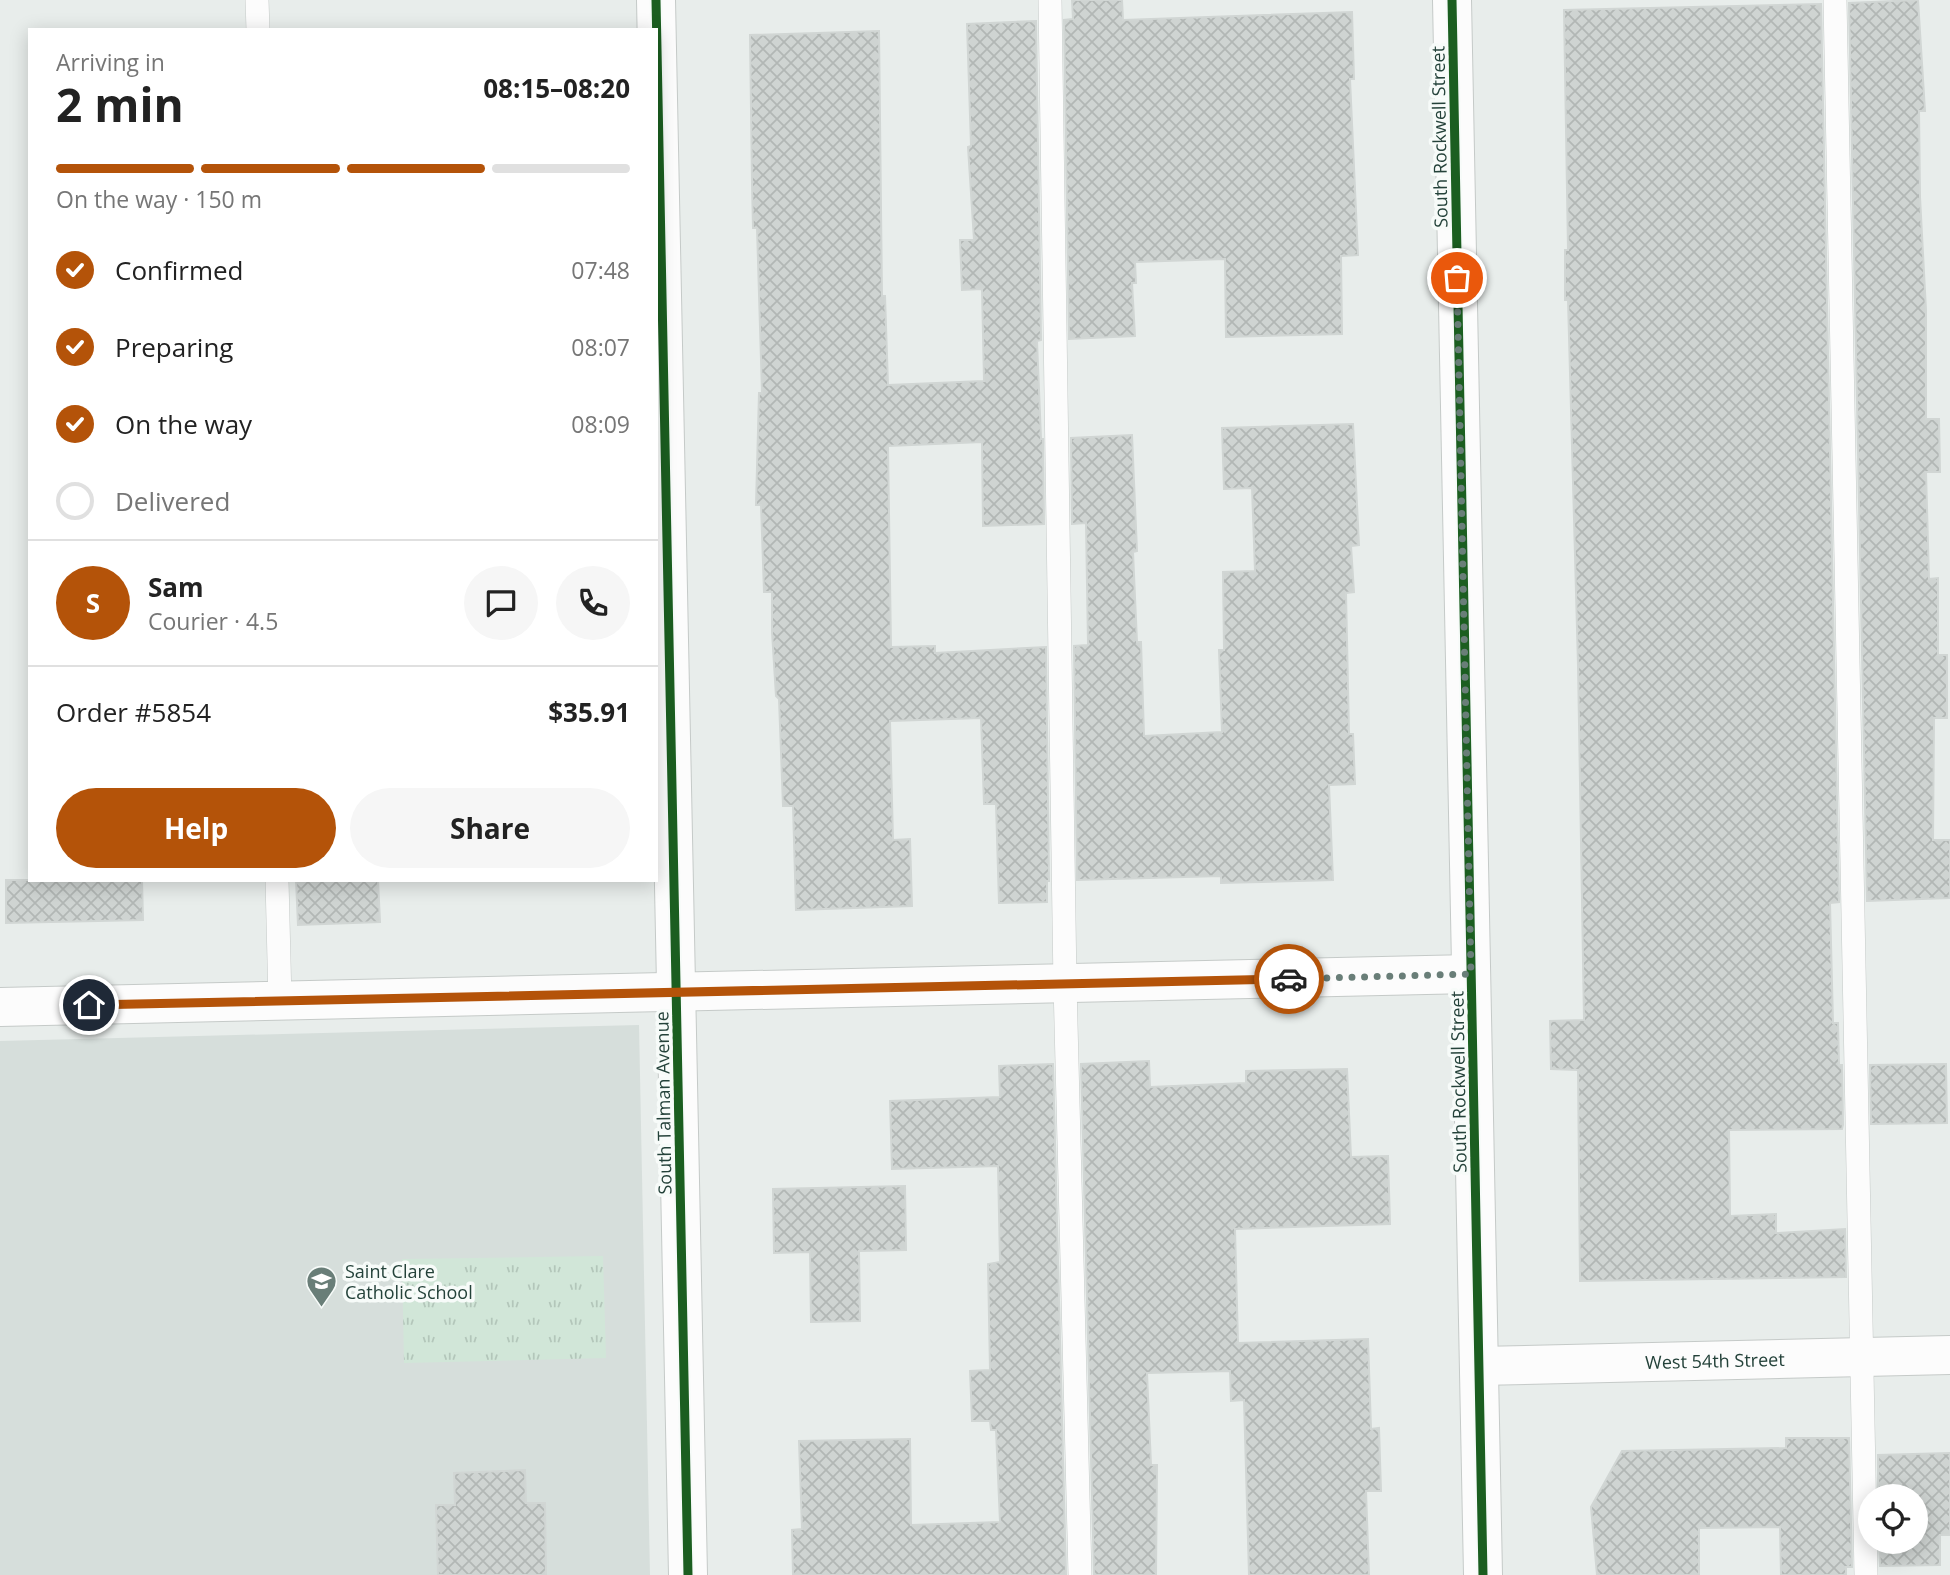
<!DOCTYPE html>
<html lang="en">
<head>
<meta charset="utf-8">
<style>
	body { margin:0; font-family:"Open Sans",sans-serif; background:#f6f6f6; color:#222; height:100vh; display:flex; flex-direction:column; font-size:26px; white-space:nowrap }
	* { box-sizing:border-box; margin:0 }
	p { font-size:23px; color:#767676 }
	.icon { flex:none; width:38px; height:38px; fill:none; stroke:currentColor; stroke-width:2; stroke-linecap:round; stroke-linejoin:round }
	.map { position:relative; flex:1; overflow:hidden }
	.sheet { position:absolute; left:28px; top:28px; width:630px; height:854px; display:flex; flex-direction:column; background:#fff; border-radius:0px; box-shadow:0 4px 18px #0003 }
	.sheet>* { flex:none }
	.buttons { position:absolute; left:1858px; top:1484px; display:grid; gap:14px }
	.buttons a { display:grid; place-items:center; width:70px; height:70px; border-radius:50%; background:#fff; box-shadow:0 4px 18px #0003; font-size:35px }
	.pin { position:absolute; display:grid; place-items:center; width:60px; height:60px; color:#fff; margin:-30px; border:4px solid #fff; border-radius:50%; box-shadow:0 2px 7px #0007 }
	.courier { position:absolute; display:grid; place-items:center; width:70px; height:70px; margin:-35px; border:5px solid #b45309; border-radius:50%; background:#fff; color:#222; box-shadow:0 2px 9px #0007 }
	.summary em { font-style:normal; font-weight:700 }
	.summary div { display:flex; flex-direction:column-reverse }
	.summary { display:flex; align-items:center; justify-content:space-between; height:119px; padding:0 28px }
	h1 { font-size:46px; font-weight:700; line-height:52px }
	.bar { display:grid; grid-template-columns:repeat(4,1fr); gap:10px 7px; align-content:center; height:84px; padding:0 28px }
	.bar i { height:9px; border-radius:5px; background:#e0e0e0 }
	.bar .on { background:#b45309 }
	.bar p { grid-column:span 4 }
	.line { display:flex; align-items:center; gap:18px; padding:0 28px; border-top:2px solid #e0e0e0 }
	.line div { flex:1 }
	.round { display:grid; place-items:center; flex:none; width:74px; height:74px; border-radius:37px; background:#f6f6f6 }
	ol { padding:0 28px; list-style:none }
	li { display:flex; align-items:center; gap:21px; height:77px }
	li p { margin-inline-start:auto }
	li .icon { padding:7px; border-radius:50%; background:#b45309; color:#fff; stroke-width:4 }
	li:last-child { color:#767676 }
	li i { width:38px; height:38px; border:4px solid #e0e0e0; border-radius:50% }
	.action { display:flex; gap:14px; margin-top:auto; padding:14px 28px }
	.action a { flex:1; height:80px; border-radius:42px; background:#b45309; color:#fff; font-size:28px; font-weight:700; line-height:80px; text-align:center }
	.action a+a { background:#f6f6f6; color:#222 }
	.map>svg:first-child { display:block }
	.built { fill:#d6dedb }
	.park { fill:url(#park-tufts) }
	.building { fill:url(#building-cross-hatch); stroke:#d1d6d4; stroke-width:2 }
	.lines { fill:none; stroke-linecap:round; stroke-linejoin:round }
	.service-casing { stroke:#c5cac8; stroke-width:24 }
	.minor-casing { stroke:#c5cac8; stroke-width:40 }
	.service { stroke:#fcfcfc; stroke-width:23 }
	.minor { stroke:#fcfcfc; stroke-width:38 }
	.cycleway-casing { stroke:#f7fbf9; stroke-width:13 }
	.cycleway { stroke:#1b5e20; stroke-width:9 }
	.done { stroke:#697e78; stroke-width:7; stroke-dasharray:0 12.6 }
	.route { stroke:#b45309; stroke-width:9 }
	.labels { text-anchor:middle; dominant-baseline:central; stroke-width:7; stroke-linejoin:round; paint-order:stroke }
	.street-label { font-size:18px; fill:#24423a; stroke:#f7fbf9 }
	.poi-label { font-size:18px; fill:#24423a; stroke:#f7fbf9; text-anchor:start }
</style>
</head>
<body>
<div class="map">
<svg width="1950" height="1575" viewBox="0 0 1950 1575">
	<defs>
		<pattern id="park-tufts" width="24" height="20" patternUnits="userSpaceOnUse" patternTransform="scale(1.75)"><rect width="24" height="20" fill="#d1e6d8"/><path d="M3 7l-1-3M5 7V3M7 7l1-3M15 17l-1-3M17 17v-4M19 17l1-3" fill="none" stroke="#b3c6ba"/></pattern>
		<pattern id="building-cross-hatch" width="8" height="8" patternUnits="userSpaceOnUse" patternTransform="scale(1.75)"><rect width="8" height="8" fill="#cfd4d2"/><path d="M0 0l8 8M0 8l8-8" fill="none" stroke="#b2b7b5"/></pattern>
	</defs>
	<rect width="100%" height="100%" fill="#e8edeb"/>
	<!-- built -->
	<path class="built" d="M 639,1025 L 650,1575 L 0,1575 L 0,1041 Z"/>
	<!-- park -->
	<path class="park" d="M 603,1256 L 606,1358 L 404,1363 L 402,1259 Z"/>
	<!-- building -->
	<path class="building" d="M 1072,0 L 1122,0 L 1123,20 L 1352,12 L 1354,79 L 1350,79 L 1358,255 L 1341,256 L 1342,334 L 1226,337 L 1225,259 L 1135,262 L 1136,283 L 1132,283 L 1135,336 L 1069,339 L 1064,20 L 1073,19 Z
		M 1918,0 L 1925,111 L 1919,111 L 1920,197 L 1926,310 L 1926,419 L 1939,419 L 1940,472 L 1926,472 L 1929,579 L 1938,578 L 1938,655 L 1947,655 L 1947,718 L 1934,718 L 1933,840 L 1950,840 L 1950,898 L 1867,901 L 1849,3 Z
		M 1821,4 L 1839,902 L 1830,903 L 1833,1023 L 1838,1023 L 1839,1065 L 1842,1065 L 1843,1125 L 1842,1129 L 1729,1130 L 1730,1216 L 1776,1214 L 1776,1233 L 1845,1229 L 1846,1277 L 1580,1281 L 1578,1070 L 1551,1069 L 1550,1021 L 1584,1020 L 1578,665 L 1568,300 L 1565,300 L 1565,250 L 1568,250 L 1564,10 Z
		M 1036,21 L 1041,340 L 1037,341 L 1041,439 L 1043,439 L 1044,524 L 983,526 L 982,442 L 888,446 L 891,647 L 935,646 L 935,653 L 1046,647 L 1049,881 L 1047,881 L 1047,902 L 999,903 L 996,804 L 984,804 L 981,718 L 890,721 L 893,840 L 910,839 L 912,906 L 796,910 L 793,806 L 783,806 L 779,699 L 776,696 L 772,632 L 772,592 L 764,592 L 761,505 L 756,505 L 759,393 L 762,393 L 757,228 L 753,228 L 752,184 L 750,35 L 879,31 L 882,296 L 885,296 L 888,385 L 984,381 L 982,289 L 962,290 L 960,240 L 974,240 L 968,147 L 971,146 L 967,24 Z
		M 1353,424 L 1359,545 L 1351,546 L 1354,592 L 1346,593 L 1349,734 L 1353,734 L 1355,784 L 1329,785 L 1333,880 L 1221,883 L 1221,876 L 1077,880 L 1074,646 L 1088,645 L 1086,523 L 1072,524 L 1071,438 L 1132,435 L 1137,551 L 1133,552 L 1137,642 L 1141,642 L 1144,736 L 1222,732 L 1219,650 L 1224,650 L 1223,572 L 1255,571 L 1252,488 L 1224,489 L 1222,428 Z
		M 6,880 L 142,880 L 143,920 L 6,923 Z
		M 296,880 L 378,880 L 380,922 L 298,925 Z
		M 1149,1061 L 1150,1087 L 1246,1083 L 1246,1071 L 1347,1069 L 1351,1157 L 1388,1156 L 1390,1224 L 1235,1229 L 1238,1343 L 1368,1339 L 1371,1429 L 1379,1428 L 1381,1491 L 1366,1491 L 1369,1575 L 1249,1575 L 1244,1400 L 1231,1401 L 1230,1371 L 1147,1373 L 1151,1465 L 1157,1465 L 1156,1575 L 1094,1575 L 1081,1064 Z
		M 1053,1064 L 1066,1575 L 793,1575 L 792,1530 L 802,1529 L 799,1441 L 910,1439 L 911,1525 L 1000,1522 L 996,1430 L 991,1430 L 990,1421 L 972,1421 L 970,1371 L 990,1370 L 988,1264 L 1000,1262 L 998,1166 L 892,1169 L 890,1101 L 1000,1097 L 999,1066 Z
		M 1946,1064 L 1947,1123 L 1871,1124 L 1870,1065 Z
		M 905,1186 L 906,1250 L 859,1251 L 860,1321 L 811,1322 L 810,1252 L 774,1253 L 773,1189 Z
		M 1786,1438 L 1849,1438 L 1852,1567 L 1846,1567 L 1846,1575 L 1781,1575 L 1780,1527 L 1699,1528 L 1699,1575 L 1597,1575 L 1591,1507 L 1622,1451 L 1786,1448 Z
		M 1950,1453 L 1950,1535 L 1940,1535 L 1940,1565 L 1880,1566 L 1879,1542 L 1916,1542 L 1916,1496 L 1878,1496 L 1878,1455 Z
		M 525,1470 L 526,1503 L 545,1503 L 546,1575 L 438,1575 L 436,1505 L 455,1505 L 454,1473 Z"/>
	<g class="lines">
		<defs>
			<path id="service" d="M 257,0 L 258,30
				M 1050,0 L 1065,984 L 1080,1575
				M 1835,0 L 1866,1575
				M 277,880 L 280,1001"/>
			<g id="minor">
				<path d="M 656,0 L 688,1575"/>
				<path d="M 1452,0 L 1483,1575"/>
				<path d="M 0,1007 L 1471,974"/>
				<path id="s1" d="M 1479,1366 L 1950,1355"/>
			</g>
		</defs>
		<!-- service casing -->
		<use href="#service" class="service-casing"/>
		<!-- minor casing -->
		<use href="#minor" class="minor-casing"/>
		<!-- service -->
		<use href="#service" class="service"/>
		<!-- minor -->
		<use href="#minor" class="minor"/>
		<defs>
			<path id="cycleway" d="M 656,0 L 688,1575
				M 1452,0 L 1483,1575"/>
		</defs>
		<!-- cycleway casing -->
		<use href="#cycleway" class="cycleway-casing"/>
		<!-- cycleway -->
		<use href="#cycleway" class="cycleway"/>
	</g>
	<g class="lines">
		<!-- done -->
		<path class="done" d="M 1289,979 L 1471,974 L 1457,278"/>
		<!-- route -->
		<path class="route" d="M 89,1005 L 1289,979"/>
	</g>
	<!-- icons -->
	<defs>
		<symbol id="school-pin" viewBox="-11 -11 22 30"><path d="M0 17L-7.5 6A9.5 9.5 0 1 1 7.5 6Z" fill="#697e78" stroke="#f7fbf9"/><path d="M0-5L7-2L0 1L-7-2ZM-4 1L0 2.5L4 1V4Q0 6-4 4Z" fill="#fff"/></symbol>
	</defs>
	<g fill-rule="evenodd">
		<use href="#school-pin" x="304" y="1264" width="35" height="47"/>
	</g>
	<g class="labels">
		<!-- street labels -->
		<g class="street-label">
			<text transform="translate(1439 137) rotate(-91)">South Rockwell Street</text>
			<text transform="translate(1458 1082) rotate(-91)">South Rockwell Street</text>
			<text transform="translate(663 1103) rotate(-91)">South Talman Avenue</text>
			<text stroke="none"><textPath href="#s1" startOffset="236">West 54th Street</textPath></text>
		</g>
		<!-- poi labels -->
		<g class="poi-label">
			<text x="345" y="1271">Saint Clare<tspan x="345" dy="21">Catholic School</tspan></text>
		</g>
	</g>
</svg>
<div class="buttons">
<a><svg class="icon" aria-label="locate" viewBox="0 0 24 24"><circle cx="12" cy="12" r="6"/><path d="M12 2v4M12 18v4M2 12h4M18 12h4"/></svg></a>
</div>
<div class="pin" style="left:1457px;top:278px;background:#ea580c"><svg class="icon" aria-label="bag" viewBox="0 0 24 24"><path d="M5 8h14l-1 12H6zM9 8a3 3 0 0 1 6 0"/></svg></div>
<div class="pin" style="left:89px;top:1005px;background:#1f2937"><svg class="icon" aria-label="home" viewBox="0 0 24 24"><path d="M3 11l9-7 9 7M6 9v11h12V9"/></svg></div>
<div class="courier" style="left:1289px;top:979px"><svg class="icon" aria-label="car" viewBox="0 0 24 24"><path d="M5 17H2v-5l4-1 3-4h7l3 4 3 1v5h-3M9 17h6M6 11h13"/><circle cx="7" cy="17" r="2"/><circle cx="17" cy="17" r="2"/></svg></div>
<section class="sheet">
<div class="summary"><div><h1>2 min</h1><p>Arriving in</p></div><em>08:15–08:20</em></div>
<div class="bar"><i class="on"></i><i class="on"></i><i class="on"></i><i></i><p>On the way · 150 m</p></div>
<ol>
<li><svg class="icon" aria-label="check" viewBox="0 0 24 24"><path d="M5 12l5 5 9-10"/></svg>Confirmed<p>07:48</p></li>
<li><svg class="icon" aria-label="check" viewBox="0 0 24 24"><path d="M5 12l5 5 9-10"/></svg>Preparing<p>08:07</p></li>
<li><svg class="icon" aria-label="check" viewBox="0 0 24 24"><path d="M5 12l5 5 9-10"/></svg>On the way<p>08:09</p></li>
<li><i></i>Delivered</li>
</ol>
<div class="line" style="height:126px"><b class="round" style="background:#b45309;color:#fff">S</b><div><b>Sam</b><p>Courier · 4.5</p></div><a class="round"><svg class="icon" aria-label="chat" viewBox="0 0 24 24"><path d="M4 5h16v11H9l-5 4z"/></svg></a><a class="round"><svg class="icon" aria-label="phone" viewBox="0 0 24 24"><path d="M5 4h4l2 5-3 2q2 4 5 5l2-3 5 2v4C11 20 4 13 5 4z"/></svg></a></div>
<div class="line" style="height:91px"><div>Order #5854</div><b>$35.91</b></div>
<div class="action"><a>Help</a><a>Share</a></div>
</section>
</div>
</body>
</html>
